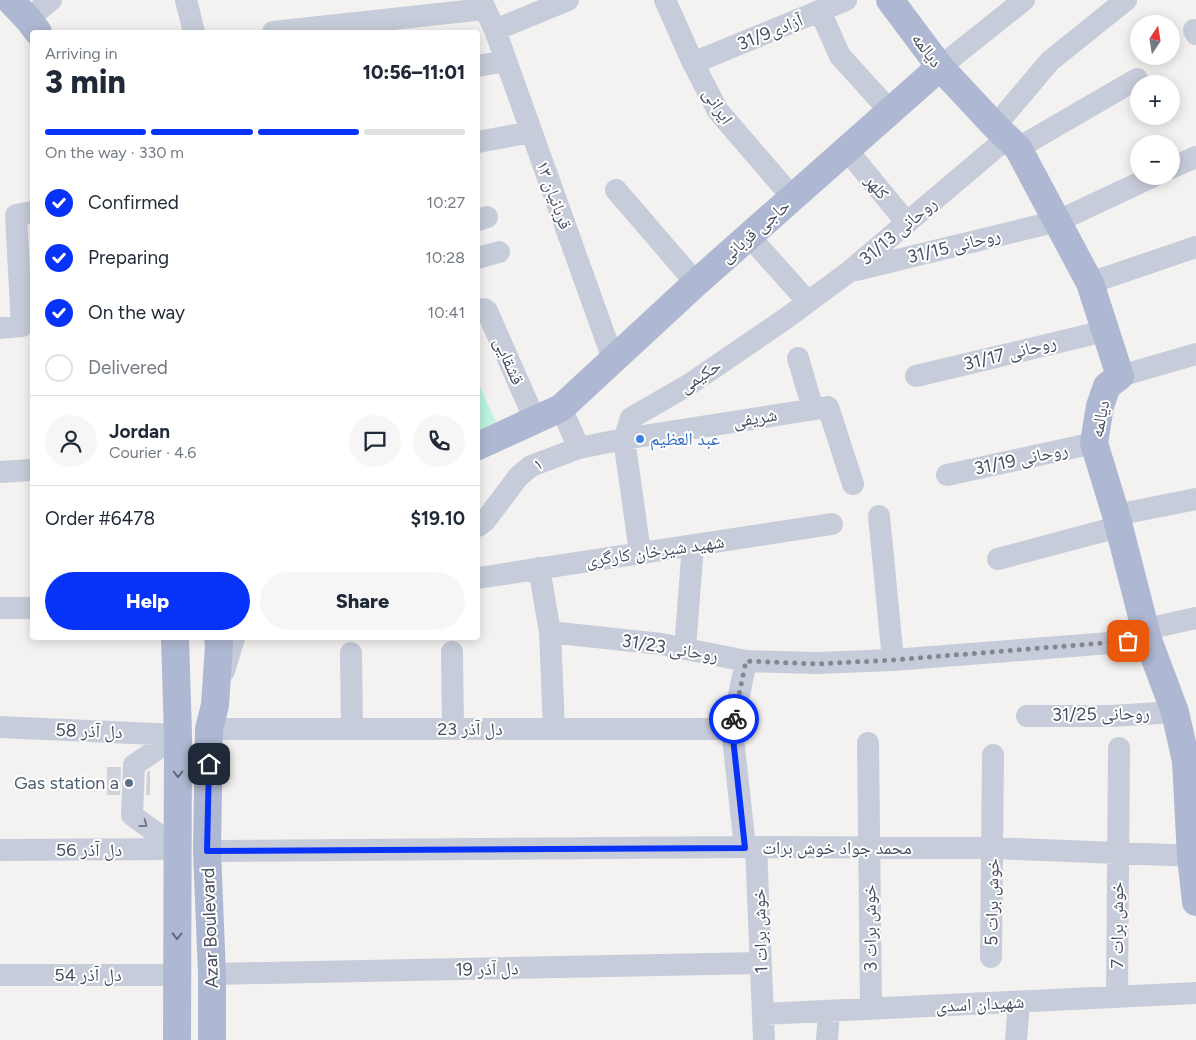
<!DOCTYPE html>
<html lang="en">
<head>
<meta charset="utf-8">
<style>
	body { margin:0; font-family:Figtree,"Noto Naskh Arabic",sans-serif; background:#f6f6f7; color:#1f2937; height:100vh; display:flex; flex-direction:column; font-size:19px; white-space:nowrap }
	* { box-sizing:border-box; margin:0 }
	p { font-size:16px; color:#747a83 }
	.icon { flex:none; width:28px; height:28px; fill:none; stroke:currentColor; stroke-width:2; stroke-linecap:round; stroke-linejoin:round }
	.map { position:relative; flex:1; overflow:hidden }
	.details { position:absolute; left:30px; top:30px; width:450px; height:610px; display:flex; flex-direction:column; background:#fff; border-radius:5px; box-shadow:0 2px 12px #0003 }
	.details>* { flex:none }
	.needle { width:32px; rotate:12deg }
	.controls { position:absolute; left:1130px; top:15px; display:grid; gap:10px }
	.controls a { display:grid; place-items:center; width:50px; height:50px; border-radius:50%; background:#fff; box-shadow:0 2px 12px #0003; font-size:25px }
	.pin { position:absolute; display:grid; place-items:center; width:42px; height:42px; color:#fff; margin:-21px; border-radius:10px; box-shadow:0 2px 8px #0006 }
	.courier { position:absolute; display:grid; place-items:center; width:50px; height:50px; margin:-25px; border:4px solid #0733f8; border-radius:50%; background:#fff; color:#222; box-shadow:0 1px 6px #0007 }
	.headline em { font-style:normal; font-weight:800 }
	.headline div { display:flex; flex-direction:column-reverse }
	.headline { display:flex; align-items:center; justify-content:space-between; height:85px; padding:0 15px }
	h1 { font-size:32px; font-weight:800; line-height:38px }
	.bar { display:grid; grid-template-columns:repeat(4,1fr); gap:8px 5px; align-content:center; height:60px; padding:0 15px }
	.bar i { height:6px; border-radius:4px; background:#e0e1e3 }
	.bar .on { background:#0733f8 }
	.bar p { grid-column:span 4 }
	.line { display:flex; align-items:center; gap:12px; padding:0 15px; border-top:1px solid #e0e1e3 }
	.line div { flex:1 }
	.round { display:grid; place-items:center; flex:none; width:52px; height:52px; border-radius:26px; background:#f6f6f7 }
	ol { padding:0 15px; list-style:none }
	li { display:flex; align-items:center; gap:15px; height:55px }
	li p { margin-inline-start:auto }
	li .icon { padding:5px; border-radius:50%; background:#0733f8; color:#fff; stroke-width:4 }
	li:last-child { color:#747a83 }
	li i { width:28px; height:28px; border:2px solid #e0e1e3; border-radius:50% }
	.action { display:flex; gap:10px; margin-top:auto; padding:10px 15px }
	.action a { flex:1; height:58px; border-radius:30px; background:#0733f8; color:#fff; font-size:20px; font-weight:800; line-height:58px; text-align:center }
	.action a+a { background:#f6f6f7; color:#1f2937 }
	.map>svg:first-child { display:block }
	.green { fill:#bdf4e0 }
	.building { fill:#d0d2d9 }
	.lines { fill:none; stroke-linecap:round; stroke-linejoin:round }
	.minor { stroke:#c7ccda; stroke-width:22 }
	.major { stroke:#afb8d2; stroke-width:28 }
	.oneway { stroke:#61687d }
	.oneway2 { stroke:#747a8b }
	.done { stroke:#848793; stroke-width:5; stroke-dasharray:0 9 }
	.route { stroke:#0733f8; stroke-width:6 }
	.shop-dot { fill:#3f7fe0; stroke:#fff; stroke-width:2 }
	.service-dot { fill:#5c6f8a; stroke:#fff; stroke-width:2 }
	.labels { text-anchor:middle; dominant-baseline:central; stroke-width:4; stroke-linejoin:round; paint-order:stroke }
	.street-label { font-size:18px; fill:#474e61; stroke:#fff }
	.shop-label { font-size:18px; fill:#366cbe; stroke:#fff; text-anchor:start }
	.service-label { font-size:18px; fill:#4e5e75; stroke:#fff; text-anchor:end }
</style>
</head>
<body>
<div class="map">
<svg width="1196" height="1040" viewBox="0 0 1196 1040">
	<rect width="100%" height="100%" fill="#f4f2f1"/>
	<!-- green -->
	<path class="green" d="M 478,382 L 496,422 L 478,431 Z"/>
	<!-- building -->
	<path class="building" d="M 107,767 L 121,767 L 120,795 L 107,795 Z
		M 150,770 L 150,795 L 146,795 L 147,772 Z"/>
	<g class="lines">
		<!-- minor -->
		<path class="minor" d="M 186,0 L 194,32
			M 481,0 L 495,30 L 613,359
			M 665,0 L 693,63 L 718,111 L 793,198
			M 820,11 L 840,56 L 890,111
			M 28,19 L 51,0
			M 495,30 L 568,0
			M 1194,30 L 1196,34
			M 273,32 L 484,9
			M 693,63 L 846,0
			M 478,66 L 505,61
			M 940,67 L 1024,0
			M 995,126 L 1050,61 L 1126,0
			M 478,142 L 531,132
			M 1018,148 L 1137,79
			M 847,150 L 907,223
			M 1171,168 L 1196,157
			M 616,190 L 696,283
			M 478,220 L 487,217
			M 749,236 L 808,302
			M 478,258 L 499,252
			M 856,270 L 1058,221 L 1154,176
			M 1090,283 L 1196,247
			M 478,311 L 484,309 L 487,311 L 535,420
			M 0,328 L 22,326 L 16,215 L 32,212
			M 798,358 L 813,409
			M 916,376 L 1105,331
			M 1120,376 L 1196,354
			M 561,408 L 579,448
			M 0,472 L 32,470
			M 947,475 L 1094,443
			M 1116,515 L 1196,499
			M 879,516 L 893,660
			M 478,526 L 485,521 L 518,477 L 531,466 L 579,448 L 624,439 L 828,407 L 853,484
			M 640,552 L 624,439 L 631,418 L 690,384 L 785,319 L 850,271 L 1007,138
			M 998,559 L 1118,527
			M 539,568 L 550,632 L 554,729
			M 478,578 L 832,524
			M 0,608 L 32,608
			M 1146,629 L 1196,618
			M 550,632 L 661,644 L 746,661 L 817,663 L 893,660 L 1148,640
			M 685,649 L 693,545
			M 452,652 L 453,729
			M 351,653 L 352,729
			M 224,671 L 234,638
			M 1027,716 L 1111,716 L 1175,712
			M 0,727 L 178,735
			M 209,729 L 732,729
			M 868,743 L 871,1009
			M 745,847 L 732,729 L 746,661
			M 756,847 L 764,1040
			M 178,849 L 132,815 L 134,765 L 178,735
			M 0,850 L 178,849
			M 207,851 L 745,847 L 992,848 L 1196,856
			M 991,957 L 993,755
			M 212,974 L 761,963
			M 0,975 L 176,975
			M 1117,997 L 1119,748
			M 763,1014 L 1196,993
			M 827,1040 L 829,1011
			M 1016,1040 L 1019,1002"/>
		<!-- major -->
		<path class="major" d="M 10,0 L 28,19 L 38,32
			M 890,0 L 940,67 L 995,126 L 1018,148 L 1090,283 L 1120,376 L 1107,386 L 1100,406 L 1094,443 L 1116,515 L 1148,640 L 1175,712 L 1186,761 L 1191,857 L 1196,902
			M 478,446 L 561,408 L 696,283 L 940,67
			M 175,638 L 178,735 L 177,1040
			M 212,1040 L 212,974 L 207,851 L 209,729 L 215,705 L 219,646 L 218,638"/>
	</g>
	<!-- one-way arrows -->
	<defs><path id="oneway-chevron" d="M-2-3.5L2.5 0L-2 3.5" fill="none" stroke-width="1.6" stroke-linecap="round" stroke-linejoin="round" transform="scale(1.25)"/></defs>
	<g class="oneway">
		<use href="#oneway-chevron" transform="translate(178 774) rotate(90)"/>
		<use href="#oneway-chevron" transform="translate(177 936) rotate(91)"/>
	</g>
	<use class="oneway2" href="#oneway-chevron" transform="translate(144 824) rotate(37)"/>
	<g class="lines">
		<!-- done -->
		<path class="done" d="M 734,719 L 746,661 L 817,664 L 893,660 L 1128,641"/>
		<!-- route -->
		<path class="route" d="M 209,764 L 207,851 L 745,848 L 732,729 L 734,719"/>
	</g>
	<!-- markers -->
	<circle class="shop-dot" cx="640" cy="439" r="5"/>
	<circle class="service-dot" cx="129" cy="783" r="5"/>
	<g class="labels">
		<!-- street labels -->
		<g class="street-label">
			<text transform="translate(770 32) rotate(-22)">آزادی31/9</text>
			<text transform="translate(927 50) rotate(53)">دیالمه</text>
			<text transform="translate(718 106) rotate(57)">ایرانی</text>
			<text transform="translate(877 187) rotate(51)">کلهر</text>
			<text transform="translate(554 195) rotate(70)">۱۳ قربانیان</text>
			<text transform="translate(755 231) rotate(-41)">حاجی قربانی</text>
			<text transform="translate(898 231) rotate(-40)">روحانی 31/13</text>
			<text transform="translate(954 246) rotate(-14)">روحانی 31/15</text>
			<text transform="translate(1010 353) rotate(-14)">روحانی 31/17</text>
			<text transform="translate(509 361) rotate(67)">قشقایی</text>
			<text transform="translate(700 376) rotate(-33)">حکیمی</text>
			<text transform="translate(755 418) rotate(-9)">شریفی</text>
			<text transform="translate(1100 419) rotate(-79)">دیالمه</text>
			<text transform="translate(1021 459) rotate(-12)">روحانی 31/19</text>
			<text transform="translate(538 464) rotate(-26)">۱</text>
			<text transform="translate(655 551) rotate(-8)">شهید شیرخان کارگری</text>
			<text transform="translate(670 648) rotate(9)">روحانی 31/23</text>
			<text transform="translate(1101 714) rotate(-1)">روحانی 31/25</text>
			<text x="470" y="729">دل آذر 23</text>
			<text transform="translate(89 731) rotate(2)">دل آذر 58</text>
			<text x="837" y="848">محمد جواد خوش برات</text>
			<text x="89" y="850">دل آذر 56</text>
			<text transform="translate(992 902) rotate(-89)">خوش برات 5</text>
			<text transform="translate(1117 925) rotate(-90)">خوش برات 7</text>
			<text transform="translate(210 928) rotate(-92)">Azar Boulevard</text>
			<text transform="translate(870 928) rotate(-91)">خوش برات 3</text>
			<text transform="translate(760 931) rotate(-92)">خوش برات 1</text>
			<text transform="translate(487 969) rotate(-1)">دل آذر 19</text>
			<text x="88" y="975">دل آذر 54</text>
			<text transform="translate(980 1004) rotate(-3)">شهیدان اسدی</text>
		</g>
		<!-- shop labels -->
		<g class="shop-label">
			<text x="650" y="439">عبد العظيم</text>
		</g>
		<!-- service labels -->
		<g class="service-label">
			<text x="119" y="783">Gas station a</text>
		</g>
	</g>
</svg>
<div class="controls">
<a><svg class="needle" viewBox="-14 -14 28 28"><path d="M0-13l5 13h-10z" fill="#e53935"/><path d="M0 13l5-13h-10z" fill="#747a83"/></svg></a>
<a>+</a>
<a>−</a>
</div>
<div class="pin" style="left:1128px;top:641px;background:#ea580c"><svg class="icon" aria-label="bag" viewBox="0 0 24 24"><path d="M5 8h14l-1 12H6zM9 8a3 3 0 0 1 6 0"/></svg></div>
<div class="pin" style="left:209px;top:764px;background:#1f2937"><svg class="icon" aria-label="home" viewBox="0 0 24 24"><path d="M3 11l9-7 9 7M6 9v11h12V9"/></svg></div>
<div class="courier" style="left:734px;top:719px"><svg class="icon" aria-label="bike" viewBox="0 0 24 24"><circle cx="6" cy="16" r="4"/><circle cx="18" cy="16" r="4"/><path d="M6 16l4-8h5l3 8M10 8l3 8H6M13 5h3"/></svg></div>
<section class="details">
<div class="headline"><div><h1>3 min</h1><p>Arriving in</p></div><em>10:56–11:01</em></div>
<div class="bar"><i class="on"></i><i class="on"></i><i class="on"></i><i></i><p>On the way · 330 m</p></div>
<ol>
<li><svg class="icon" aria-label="check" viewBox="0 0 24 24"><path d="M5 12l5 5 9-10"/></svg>Confirmed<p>10:27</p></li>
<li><svg class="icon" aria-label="check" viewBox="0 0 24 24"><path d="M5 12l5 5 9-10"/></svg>Preparing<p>10:28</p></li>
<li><svg class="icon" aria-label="check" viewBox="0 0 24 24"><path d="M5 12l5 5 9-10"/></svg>On the way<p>10:41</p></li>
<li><i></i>Delivered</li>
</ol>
<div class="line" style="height:90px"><a class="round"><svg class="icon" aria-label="person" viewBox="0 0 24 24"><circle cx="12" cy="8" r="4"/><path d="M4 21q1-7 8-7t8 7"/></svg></a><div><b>Jordan</b><p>Courier · 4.6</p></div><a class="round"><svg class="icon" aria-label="chat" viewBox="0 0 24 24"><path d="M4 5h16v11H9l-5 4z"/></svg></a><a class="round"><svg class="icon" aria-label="phone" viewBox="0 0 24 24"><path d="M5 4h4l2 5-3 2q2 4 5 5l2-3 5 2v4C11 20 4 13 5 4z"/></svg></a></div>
<div class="line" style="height:65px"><div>Order #6478</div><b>$19.10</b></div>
<div class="action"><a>Help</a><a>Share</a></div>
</section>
</div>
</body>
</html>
